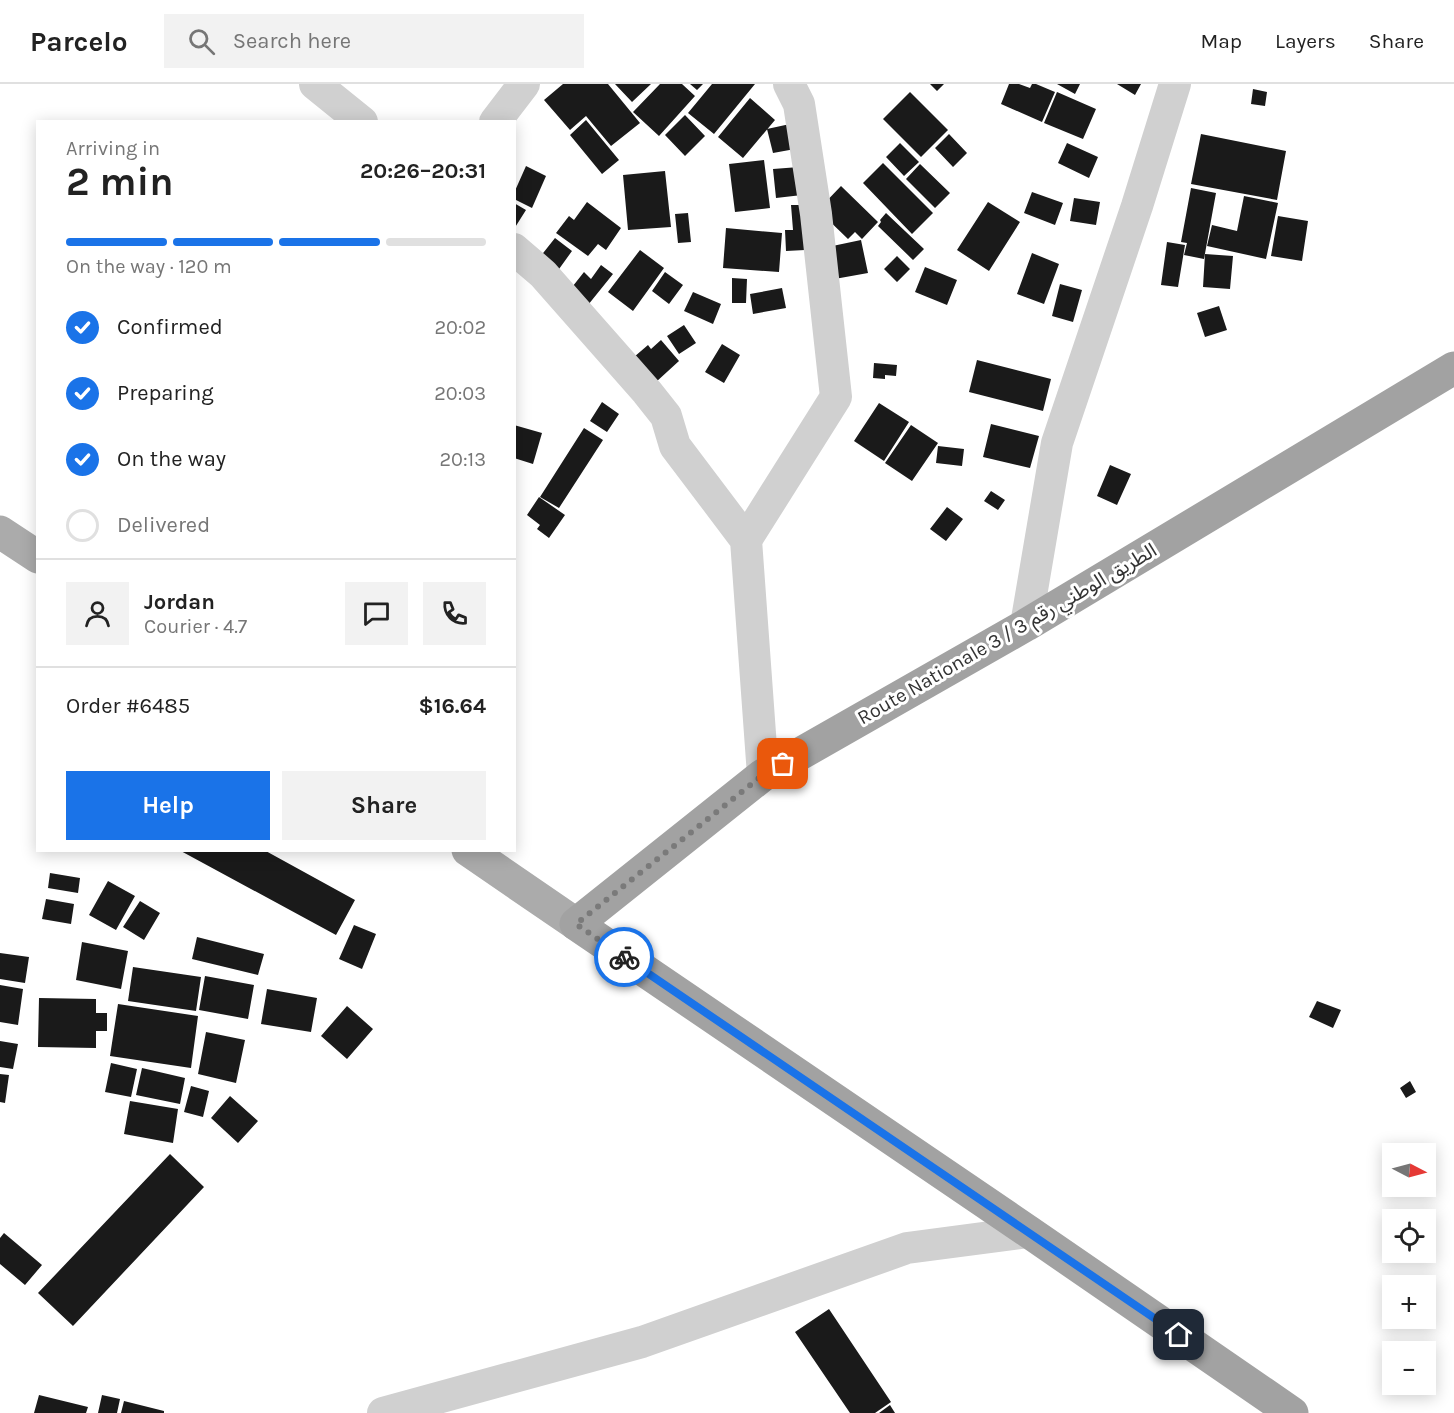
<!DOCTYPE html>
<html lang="en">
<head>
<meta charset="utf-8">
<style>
	body { margin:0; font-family:Karla,"Noto Sans Arabic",sans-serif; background:#f2f2f2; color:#222; height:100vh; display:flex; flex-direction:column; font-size:22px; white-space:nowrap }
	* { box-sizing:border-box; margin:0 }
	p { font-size:20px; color:#767676 }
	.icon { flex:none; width:33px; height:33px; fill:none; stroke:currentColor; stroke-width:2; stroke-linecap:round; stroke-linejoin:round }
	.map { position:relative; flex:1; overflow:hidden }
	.side { position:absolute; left:36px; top:36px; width:480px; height:732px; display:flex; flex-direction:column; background:#fff; border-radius:0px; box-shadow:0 3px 15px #0003 }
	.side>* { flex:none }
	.needle { width:39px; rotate:96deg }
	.buttons { position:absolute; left:1382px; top:1059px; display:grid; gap:12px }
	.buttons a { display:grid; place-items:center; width:54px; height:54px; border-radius:0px; background:#fff; box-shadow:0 3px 15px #0003; font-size:30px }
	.pin { position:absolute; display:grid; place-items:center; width:51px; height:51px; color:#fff; margin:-26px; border-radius:12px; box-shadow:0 3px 9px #0006 }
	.courier { position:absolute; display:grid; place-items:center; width:60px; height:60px; margin:-30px; border:4px solid #1a73e8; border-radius:50%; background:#fff; color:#222; box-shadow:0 2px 8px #0007 }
	.headline em { font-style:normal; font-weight:700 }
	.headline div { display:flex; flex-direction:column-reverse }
	.headline { display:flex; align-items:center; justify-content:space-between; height:102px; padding:0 30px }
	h1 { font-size:39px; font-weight:700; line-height:45px }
	.bar { display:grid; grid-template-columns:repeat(4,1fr); gap:9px 6px; align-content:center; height:72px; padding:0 30px }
	.bar i { height:8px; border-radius:4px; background:#e0e0e0 }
	.bar .selected { background:#1a73e8 }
	.bar p { grid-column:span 4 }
	.line { display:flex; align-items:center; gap:15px; padding:0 30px; border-top:2px solid #e0e0e0 }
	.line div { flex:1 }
	.round { display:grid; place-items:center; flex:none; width:63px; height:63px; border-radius:0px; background:#f2f2f2 }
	ol { padding:0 30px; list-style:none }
	li { display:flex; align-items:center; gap:18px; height:66px }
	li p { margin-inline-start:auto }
	li .icon { padding:6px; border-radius:50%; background:#1a73e8; color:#fff; stroke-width:4 }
	li:last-child { color:#767676 }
	li i { width:33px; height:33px; border:3px solid #e0e0e0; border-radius:50% }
	.button { display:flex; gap:12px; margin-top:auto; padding:12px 30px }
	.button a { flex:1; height:69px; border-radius:0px; background:#1a73e8; color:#fff; font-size:24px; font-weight:700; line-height:69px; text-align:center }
	.button a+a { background:#f2f2f2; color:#222 }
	header { display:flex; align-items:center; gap:36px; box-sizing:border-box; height:84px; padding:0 30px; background:#fff; border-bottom:2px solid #e0e0e0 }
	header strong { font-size:28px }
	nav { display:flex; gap:33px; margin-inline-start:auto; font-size:21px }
	.search { width:420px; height:54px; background:#f2f2f2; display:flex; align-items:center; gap:15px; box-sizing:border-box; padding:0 21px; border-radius:0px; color:#767676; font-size:22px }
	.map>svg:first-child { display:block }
	.building { fill:#1a1a1a }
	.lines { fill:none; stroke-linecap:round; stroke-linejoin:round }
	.minor { stroke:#d0d0d0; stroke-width:32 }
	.primary { stroke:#ababab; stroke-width:33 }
	.trunk { stroke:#a2a2a2; stroke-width:33 }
	.done { stroke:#7a7a7a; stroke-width:6; stroke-dasharray:0 10.8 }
	.route { stroke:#1a73e8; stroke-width:8 }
	.labels { text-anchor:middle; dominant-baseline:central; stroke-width:6; stroke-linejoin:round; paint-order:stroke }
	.street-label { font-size:20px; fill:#333; stroke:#fff }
</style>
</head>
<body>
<header>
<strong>Parcelo</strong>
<div class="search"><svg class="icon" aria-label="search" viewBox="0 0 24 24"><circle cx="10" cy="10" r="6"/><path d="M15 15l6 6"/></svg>Search here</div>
<nav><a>Map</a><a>Layers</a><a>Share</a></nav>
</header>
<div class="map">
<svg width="1454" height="1329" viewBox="0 0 1454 1329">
	<rect width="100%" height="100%" fill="#fff"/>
	<!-- building -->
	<path class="building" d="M 563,0 L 608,0 L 640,39 L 611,62 L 586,32 L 570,46 L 544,16 Z
		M 615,0 L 651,0 L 632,18 Z
		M 660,0 L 682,0 L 695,12 L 659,52 L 633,28 Z
		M 690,0 L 703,0 L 697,6 Z
		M 712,0 L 755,0 L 714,50 L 688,29 Z
		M 930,0 L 944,0 L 937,7 Z
		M 1009,0 L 1019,0 L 1030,4 L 1032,0 L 1036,0 L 1055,8 L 1042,38 L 1001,20 Z
		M 1057,0 L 1080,0 L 1075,10 Z
		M 1117,0 L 1141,0 L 1135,11 Z
		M 1253,5 L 1267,8 L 1265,22 L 1251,20 Z
		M 910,8 L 948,46 L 921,73 L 883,35 Z
		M 1057,8 L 1096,25 L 1083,55 L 1044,39 Z
		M 750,14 L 775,36 L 743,74 L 718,53 Z
		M 685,31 L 705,52 L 685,72 L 665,51 Z
		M 586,36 L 619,76 L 602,90 L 570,51 Z
		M 790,40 L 795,65 L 773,69 L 767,45 Z
		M 949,50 L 967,69 L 953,83 L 935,64 Z
		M 1201,50 L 1286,67 L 1277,116 L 1191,100 Z
		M 900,59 L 919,78 L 904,92 L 886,73 Z
		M 1067,59 L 1098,73 L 1089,94 L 1058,79 Z
		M 764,76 L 770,124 L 735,128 L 729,80 Z
		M 883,79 L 933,129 L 912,150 L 863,99 Z
		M 920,80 L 950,109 L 935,124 L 906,95 Z
		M 526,82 L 546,92 L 532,124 L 514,115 L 514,109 Z
		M 799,83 L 802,111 L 776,114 L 773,85 Z
		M 665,87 L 671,143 L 628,146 L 623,91 Z
		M 841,102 L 878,138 L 862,155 L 855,148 L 848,155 L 818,126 Z
		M 1191,104 L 1216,109 L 1204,175 L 1184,171 L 1187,159 L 1181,158 Z
		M 1032,108 L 1063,119 L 1055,141 L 1024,129 Z
		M 1244,112 L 1278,119 L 1266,175 L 1207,162 L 1212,141 L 1237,147 Z
		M 1074,114 L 1100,118 L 1096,141 L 1070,137 Z
		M 587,118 L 621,144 L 606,166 L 598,160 L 588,172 L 556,149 L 569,132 L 574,136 Z
		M 988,118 L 1020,138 L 989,187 L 957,166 Z
		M 514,119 L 526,126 L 514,145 Z
		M 791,121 L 803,121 L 805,166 L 786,167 L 785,146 L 793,146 Z
		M 688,129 L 691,158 L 678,159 L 675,130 Z
		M 886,129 L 924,165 L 913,176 L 878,142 L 881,138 L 880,136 Z
		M 1278,132 L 1308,137 L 1302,177 L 1271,172 Z
		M 726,144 L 782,149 L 779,188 L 723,184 Z
		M 555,154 L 572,167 L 554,192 L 536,178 Z
		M 861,156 L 868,189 L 829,196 L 823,164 Z
		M 1167,158 L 1185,161 L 1178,203 L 1161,201 Z
		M 640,166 L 664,184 L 633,227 L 608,208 Z
		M 1032,169 L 1059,180 L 1044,220 L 1017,210 Z
		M 1205,170 L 1233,172 L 1230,205 L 1203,203 Z
		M 897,172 L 910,185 L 897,198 L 884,185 Z
		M 601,181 L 613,190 L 588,221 L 569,207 L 584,188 L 591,195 Z
		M 925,183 L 957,196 L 947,221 L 915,208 Z
		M 665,188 L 683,201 L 669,220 L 652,207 Z
		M 732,194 L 747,195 L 746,219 L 732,219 Z
		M 1060,200 L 1082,206 L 1073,238 L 1052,232 Z
		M 782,204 L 786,224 L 753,230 L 750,210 Z
		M 693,208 L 721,220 L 713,240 L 684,227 Z
		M 1219,222 L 1227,246 L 1205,253 L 1197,229 Z
		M 684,241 L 696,259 L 679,270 L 667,252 Z
		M 661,256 L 679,277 L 656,298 L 634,273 L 648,261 L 651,265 Z
		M 722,260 L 740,271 L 724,299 L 705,288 Z
		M 977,276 L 1051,295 L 1043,327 L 969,308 Z
		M 874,279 L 897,281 L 896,292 L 885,291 L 885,295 L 873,294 Z
		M 602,318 L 619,330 L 607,348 L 590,337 Z
		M 879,319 L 909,338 L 884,377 L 854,357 Z
		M 991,340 L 1039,352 L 1030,384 L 983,373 Z
		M 514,341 L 542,349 L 533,380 L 514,374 Z
		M 911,341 L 938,359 L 912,397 L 885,379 Z
		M 584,344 L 603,356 L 559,424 L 540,413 Z
		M 938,362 L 964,365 L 962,382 L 936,379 Z
		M 1110,381 L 1131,390 L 1117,421 L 1097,412 Z
		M 991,407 L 1005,416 L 998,426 L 984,417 Z
		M 539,413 L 565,431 L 549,454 L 537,445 L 540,441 L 527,431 Z
		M 947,423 L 963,435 L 946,457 L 930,445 Z
		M 179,766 L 264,766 L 355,816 L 336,851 Z
		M 50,789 L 80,794 L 78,809 L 48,804 Z
		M 108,797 L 135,812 L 116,846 L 89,831 Z
		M 46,815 L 74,820 L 71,840 L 42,835 Z
		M 140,817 L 160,829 L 144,856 L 123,843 Z
		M 354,841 L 376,850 L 362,885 L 339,875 Z
		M 197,853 L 264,870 L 258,891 L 192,875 Z
		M 82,858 L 128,867 L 121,905 L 76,896 Z
		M 0,869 L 29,873 L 25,899 L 0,895 Z
		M 133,883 L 201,893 L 196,927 L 128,917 Z
		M 205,892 L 254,901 L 248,935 L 199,926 Z
		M 0,901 L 23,905 L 18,941 L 0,938 Z
		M 267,905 L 317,914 L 311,948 L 261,940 Z
		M 39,914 L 96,915 L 96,929 L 107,929 L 107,947 L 96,947 L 96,964 L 38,963 Z
		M 1317,917 L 1341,926 L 1333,944 L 1309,933 Z
		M 118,920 L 198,932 L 191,984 L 110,972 Z
		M 347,922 L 373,945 L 347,975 L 321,952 Z
		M 206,948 L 245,956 L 236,999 L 198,990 Z
		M 0,957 L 18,960 L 13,985 L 0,983 Z
		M 111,979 L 137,985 L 131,1013 L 105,1008 Z
		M 142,984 L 185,994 L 180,1020 L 136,1011 Z
		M 0,990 L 9,991 L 5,1019 L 0,1018 Z
		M 1410,997 L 1416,1008 L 1406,1014 L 1400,1004 Z
		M 191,1002 L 209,1007 L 203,1033 L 184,1028 Z
		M 230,1012 L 258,1037 L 238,1059 L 211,1034 Z
		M 130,1017 L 178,1025 L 173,1059 L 124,1050 Z
		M 170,1070 L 204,1103 L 73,1242 L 38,1209 Z
		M 4,1149 L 42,1181 L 25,1201 L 0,1180 L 0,1154 Z
		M 829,1225 L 891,1318 L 875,1329 L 850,1329 L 795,1248 Z
		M 39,1311 L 88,1323 L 86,1329 L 34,1329 Z
		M 102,1311 L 120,1315 L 117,1329 L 98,1329 Z
		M 124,1317 L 164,1327 L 164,1329 L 121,1329 Z
		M 890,1321 L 895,1329 L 879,1329 Z"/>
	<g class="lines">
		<!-- minor -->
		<path class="minor" d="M 315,0 L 362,38
			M 495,38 L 524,0
			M 514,165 L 543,190 L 647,308 L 666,332 L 675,362 L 746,456
			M 1026,541 L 1057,359 L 1137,122 L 1175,0
			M 763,691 L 746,456 L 836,313 L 816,130 L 799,20 L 789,0
			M 383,1329 L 642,1258 L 907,1164 L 1029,1148"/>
		<!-- primary -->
		<path class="primary" d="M 0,448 L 38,473
			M 468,766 L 576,840"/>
		<!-- trunk -->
		<path class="trunk" d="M 1292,1329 L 1029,1148 L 576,840 L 763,691 L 1026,541 L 1454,284"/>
	</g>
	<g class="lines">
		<!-- done -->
		<path class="done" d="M 624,873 L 576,840 L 763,691 L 783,680"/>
		<!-- route -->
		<path class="route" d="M 624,873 L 1179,1251"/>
	</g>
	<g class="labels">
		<!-- street labels -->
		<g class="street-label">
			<text transform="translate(1007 550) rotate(-30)">Route Nationale 3 / الطريق الوطني رقم 3</text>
		</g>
	</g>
</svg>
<div class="buttons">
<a><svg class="needle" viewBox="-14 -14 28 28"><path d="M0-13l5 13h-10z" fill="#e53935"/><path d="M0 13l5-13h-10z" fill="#767676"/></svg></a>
<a><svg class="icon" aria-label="locate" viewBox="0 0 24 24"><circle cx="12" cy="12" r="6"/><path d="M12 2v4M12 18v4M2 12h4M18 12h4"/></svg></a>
<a>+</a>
<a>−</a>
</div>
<div class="pin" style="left:783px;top:680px;background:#ea580c"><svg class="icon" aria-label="bag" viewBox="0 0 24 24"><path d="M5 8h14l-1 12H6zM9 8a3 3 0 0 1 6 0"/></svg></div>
<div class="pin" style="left:1179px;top:1251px;background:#1f2937"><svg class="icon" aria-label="home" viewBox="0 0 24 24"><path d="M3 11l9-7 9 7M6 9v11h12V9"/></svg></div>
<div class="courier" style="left:624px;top:873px"><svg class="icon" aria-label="bike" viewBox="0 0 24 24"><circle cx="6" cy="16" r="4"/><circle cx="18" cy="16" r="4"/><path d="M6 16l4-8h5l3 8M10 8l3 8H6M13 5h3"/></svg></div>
<section class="side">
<div class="headline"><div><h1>2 min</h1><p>Arriving in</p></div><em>20:26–20:31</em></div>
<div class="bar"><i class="selected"></i><i class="selected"></i><i class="selected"></i><i></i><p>On the way · 120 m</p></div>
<ol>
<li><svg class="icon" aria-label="check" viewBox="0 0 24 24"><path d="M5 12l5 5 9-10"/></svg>Confirmed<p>20:02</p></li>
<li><svg class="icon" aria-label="check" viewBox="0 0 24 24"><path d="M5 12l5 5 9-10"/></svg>Preparing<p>20:03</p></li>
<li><svg class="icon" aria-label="check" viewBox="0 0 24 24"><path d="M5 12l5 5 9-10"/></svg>On the way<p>20:13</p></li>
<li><i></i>Delivered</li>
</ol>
<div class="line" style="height:108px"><a class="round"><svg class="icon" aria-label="person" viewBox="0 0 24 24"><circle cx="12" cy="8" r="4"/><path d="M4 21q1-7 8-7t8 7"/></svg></a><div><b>Jordan</b><p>Courier · 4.7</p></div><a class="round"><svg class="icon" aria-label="chat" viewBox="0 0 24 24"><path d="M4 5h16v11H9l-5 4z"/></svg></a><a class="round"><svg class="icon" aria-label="phone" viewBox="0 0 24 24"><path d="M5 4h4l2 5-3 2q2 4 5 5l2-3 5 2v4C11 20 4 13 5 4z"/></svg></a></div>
<div class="line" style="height:78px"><div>Order #6485</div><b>$16.64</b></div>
<div class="button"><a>Help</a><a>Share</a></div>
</section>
</div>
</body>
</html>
